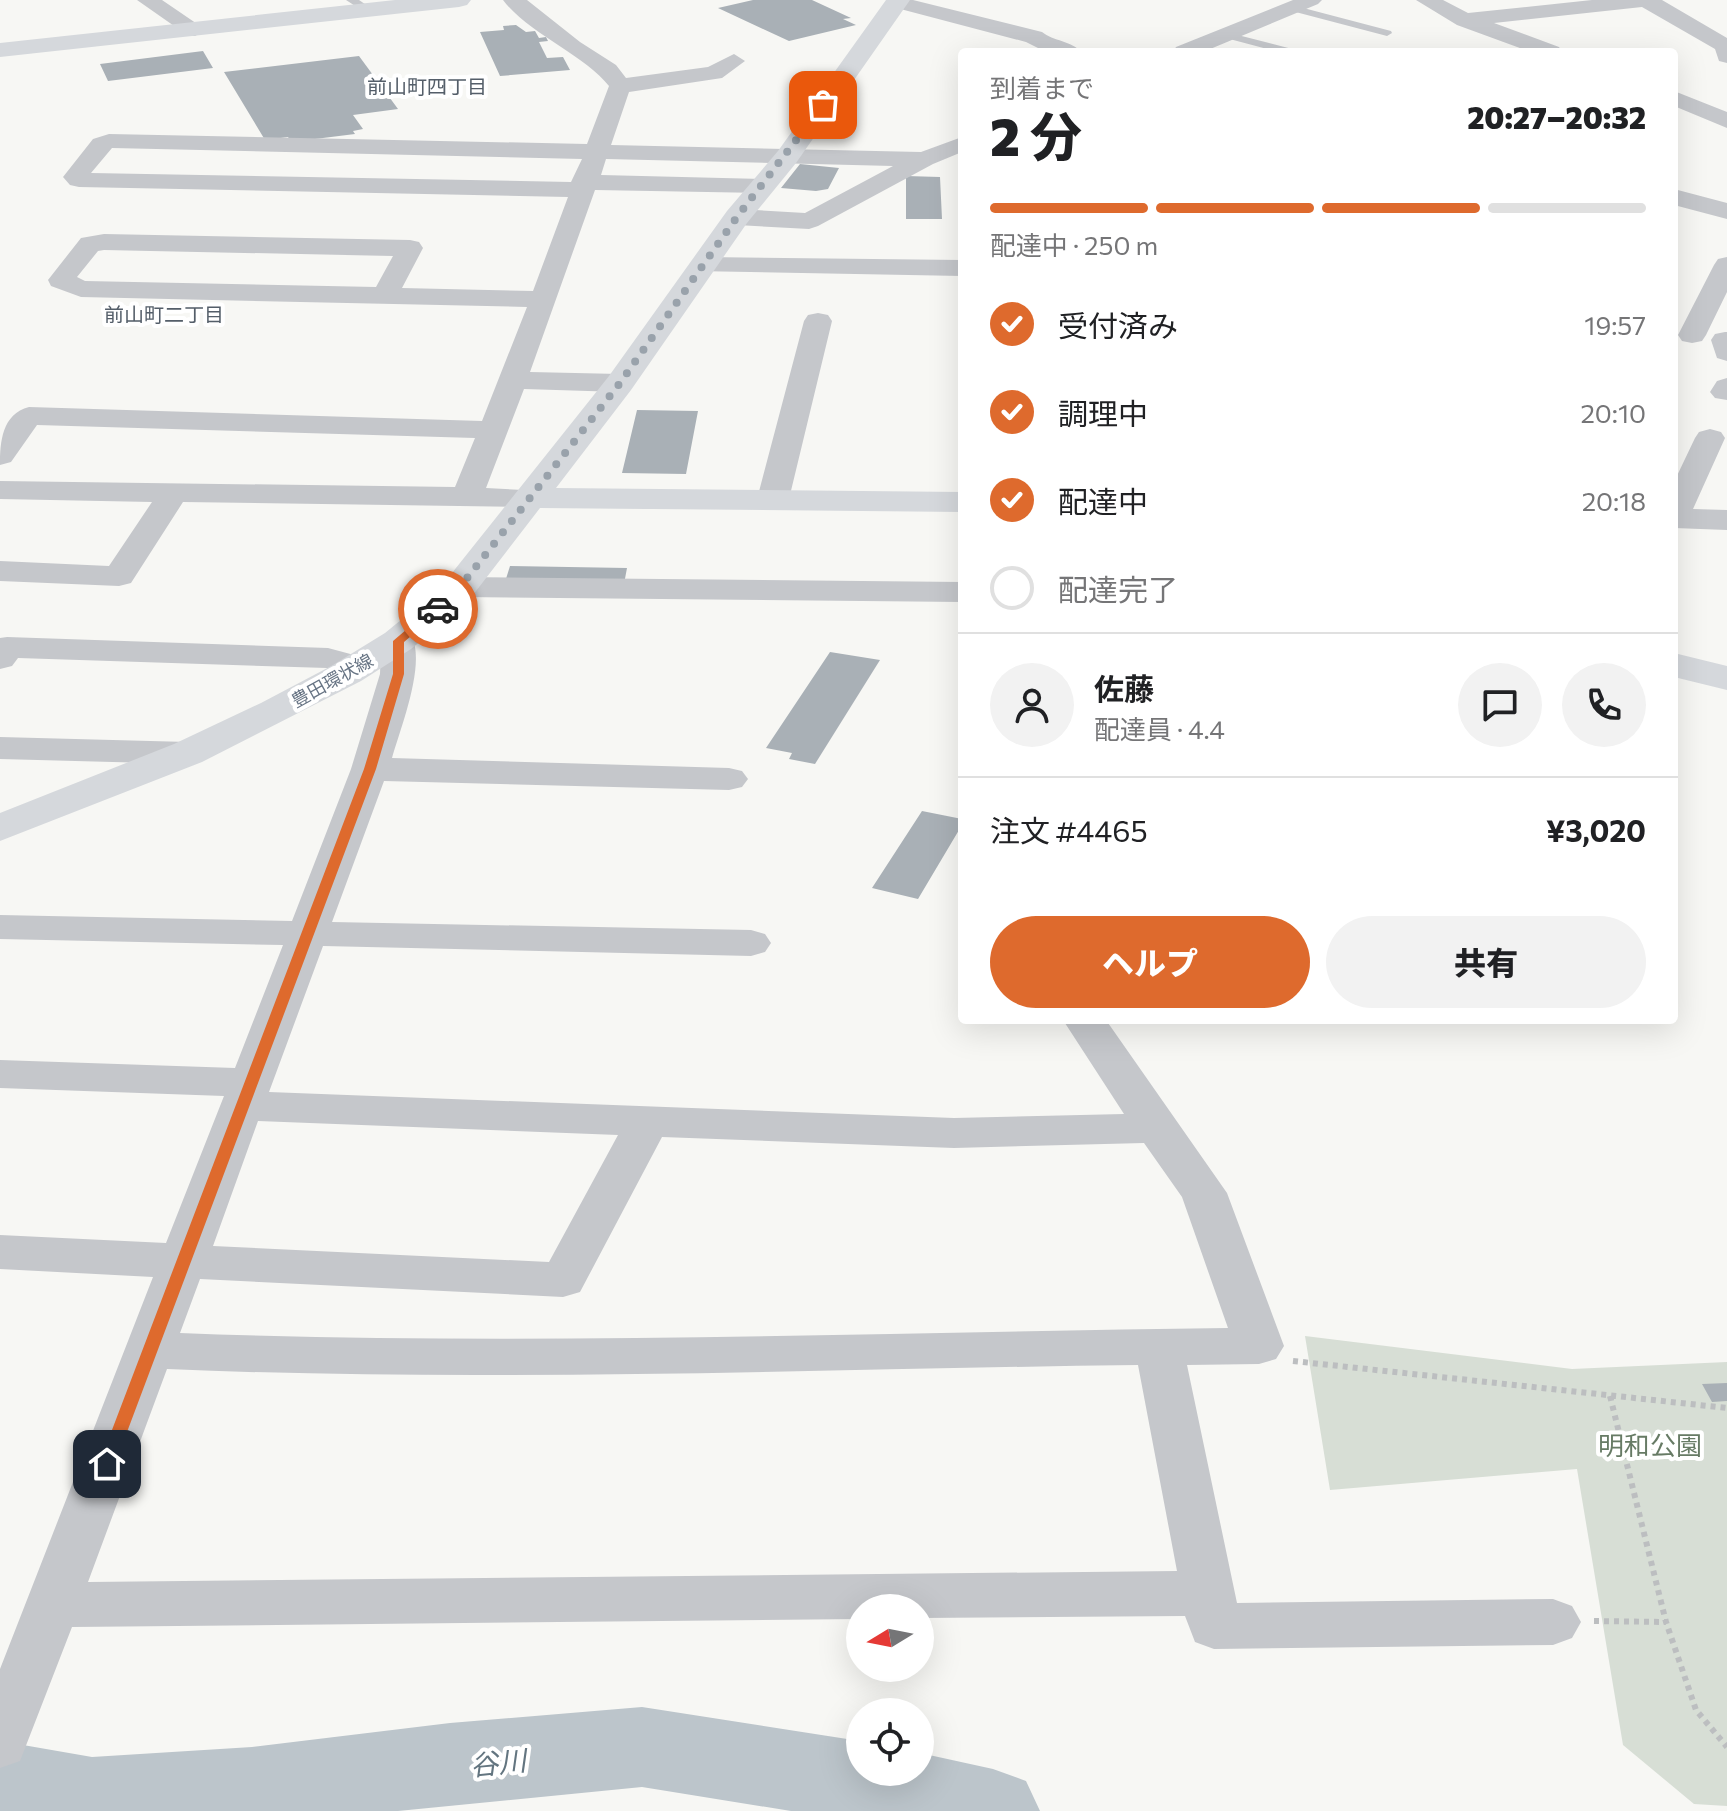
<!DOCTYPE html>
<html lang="ja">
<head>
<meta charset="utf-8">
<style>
	body { margin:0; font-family:Commissioner,"Noto Sans JP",sans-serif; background:#f2f2f2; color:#202124; height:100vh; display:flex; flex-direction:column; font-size:30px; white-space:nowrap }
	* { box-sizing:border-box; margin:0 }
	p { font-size:26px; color:#757577 }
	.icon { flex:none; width:44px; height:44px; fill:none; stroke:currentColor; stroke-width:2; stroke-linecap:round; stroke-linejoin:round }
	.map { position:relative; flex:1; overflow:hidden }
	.drawer { position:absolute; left:958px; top:48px; width:720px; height:976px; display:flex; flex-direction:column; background:#fff; border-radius:8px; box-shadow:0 8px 32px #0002 }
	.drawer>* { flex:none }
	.needle { width:52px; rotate:260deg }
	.tools { position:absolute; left:846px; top:1594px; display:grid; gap:16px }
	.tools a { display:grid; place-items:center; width:88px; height:88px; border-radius:50%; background:#fff; box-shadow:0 8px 32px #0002; font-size:40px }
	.pin { position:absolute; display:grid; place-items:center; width:68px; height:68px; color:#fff; margin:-34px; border-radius:16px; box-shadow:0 4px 12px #0006 }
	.courier { position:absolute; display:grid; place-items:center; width:80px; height:80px; margin:-40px; border:6px solid #de6a2d; border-radius:50%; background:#fff; color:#222; box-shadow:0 2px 10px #0007 }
	.overview em { font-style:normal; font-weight:800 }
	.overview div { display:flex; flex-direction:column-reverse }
	.overview { display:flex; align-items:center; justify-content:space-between; height:136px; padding:0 32px }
	h1 { font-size:52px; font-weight:800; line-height:60px }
	.bar { display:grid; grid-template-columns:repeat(4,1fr); gap:12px 8px; align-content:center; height:96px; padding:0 32px }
	.bar i { height:10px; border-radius:6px; background:#e0e0e0 }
	.bar .current { background:#de6a2d }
	.bar p { grid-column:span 4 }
	.line { display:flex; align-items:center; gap:20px; padding:0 32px; border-top:2px solid #e0e0e0 }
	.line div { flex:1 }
	.round { display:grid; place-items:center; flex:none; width:84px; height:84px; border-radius:42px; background:#f2f2f2 }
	ol { padding:0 32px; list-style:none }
	li { display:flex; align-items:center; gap:24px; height:88px }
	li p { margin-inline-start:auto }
	li .icon { padding:8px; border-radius:50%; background:#de6a2d; color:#fff; stroke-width:4 }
	li:last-child { color:#757577 }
	li i { width:44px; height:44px; border:4px solid #e0e0e0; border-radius:50% }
	.button { display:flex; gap:16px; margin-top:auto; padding:16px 32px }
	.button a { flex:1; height:92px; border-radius:48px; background:#de6a2d; color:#fff; font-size:32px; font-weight:800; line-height:92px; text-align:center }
	.button a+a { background:#f2f2f2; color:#202124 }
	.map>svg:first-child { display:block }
	.green { fill:#d7ded5 }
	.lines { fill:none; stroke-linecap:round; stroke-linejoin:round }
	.river { fill:#bcc5cb; fill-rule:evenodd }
	.building { fill:#a9b0b6 }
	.path { stroke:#bcbec0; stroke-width:6; stroke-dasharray:5 5; stroke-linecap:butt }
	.lane { fill:#c5c7cb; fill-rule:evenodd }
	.street { fill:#c5c7cb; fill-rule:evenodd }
	.secondary { fill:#d5d8dc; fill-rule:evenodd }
	.route { fill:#de6a2d }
	.done { stroke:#99a2ab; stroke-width:8; stroke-dasharray:0 14.4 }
	.labels { text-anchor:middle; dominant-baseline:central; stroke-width:8; stroke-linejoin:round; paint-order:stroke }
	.far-street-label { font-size:18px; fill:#677484; stroke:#fff }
	.far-neighbourhood-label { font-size:20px; fill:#545e69; stroke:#fff }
	.near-park-label { font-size:26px; fill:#677b65; stroke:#fff }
	.near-water-label { font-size:28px; font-style:italic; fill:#637580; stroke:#fff }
</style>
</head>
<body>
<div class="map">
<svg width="1727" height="1811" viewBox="0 0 1727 1811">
	<rect width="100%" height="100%" fill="#f7f7f4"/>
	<!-- green -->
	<path class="green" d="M 1305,1336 L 1572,1369 L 1727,1362 L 1727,1806 L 1694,1804 L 1623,1745 L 1577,1469 L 1330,1490 Z"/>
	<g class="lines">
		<!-- river -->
		<path class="river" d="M 642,1707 L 860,1741 L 860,1772 L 920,1772 L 920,1753 L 993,1769 L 1026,1781 L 1040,1811 L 791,1811 L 642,1787 L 398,1811 L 0,1811 L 0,1741 L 92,1757 L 252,1747 L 450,1723 Z"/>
	</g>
	<!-- building -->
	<path class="building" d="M 753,0 L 812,0 L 851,18 L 843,19 L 856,25 L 789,41 L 718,8 Z
		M 516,25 L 526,32 L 535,31 L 539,38 L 546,37 L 548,41 L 539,42 L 547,58 L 563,57 L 570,70 L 500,76 L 480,32 L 504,30 L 503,26 Z
		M 203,51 L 213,68 L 108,81 L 100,64 Z
		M 359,56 L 398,109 L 353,115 L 363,129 L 353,131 L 355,134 L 291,142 L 288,137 L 265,140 L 224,72 Z
		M 800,164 L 839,168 L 828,189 L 816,191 L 781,188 Z
		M 906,176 L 940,177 L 942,219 L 906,219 Z
		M 637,410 L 698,411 L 686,474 L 622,473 Z
		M 510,566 L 627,568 L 624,584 L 505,582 Z
		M 830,652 L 880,660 L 815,764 L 789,759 L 792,753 L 766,748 Z
		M 922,811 L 962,819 L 962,825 L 918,899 L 872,888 Z
		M 1727,1383 L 1727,1401 L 1712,1402 L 1702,1384 Z"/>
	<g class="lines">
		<!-- path -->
		<path class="path" d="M 1293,1361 L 1727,1408
			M 1610,1396 L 1666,1622 L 1696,1710 L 1727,1747
			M 1594,1621 L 1666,1622"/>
		<!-- lane -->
		<path class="lane" d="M 346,0 L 359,0 L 375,11 L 366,13 Z
			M 1292,5 L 1391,31 L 1392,33 L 1387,36 L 1288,10 L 1288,6 Z
			M 1226,32 L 1296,50 L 1298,52 L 1279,52 L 1222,37 L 1221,35 Z"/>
		<!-- street -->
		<path class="street" d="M 137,0 L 162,0 L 206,30 L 195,36 L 187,35 Z
			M 503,0 L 527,0 L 580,42 L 616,65 L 626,78 L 708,67 L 734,54 L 745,61 L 722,78 L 629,92 L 611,145 L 921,152 L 962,137 L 962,152 L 933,164 L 818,226 L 809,229 L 737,225 L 728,222 L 724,217 L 728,212 L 737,209 L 805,213 L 893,166 L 606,159 L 601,175 L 763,179 L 772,181 L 775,186 L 772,191 L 763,193 L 595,190 L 530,372 L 620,374 L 630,377 L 635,383 L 630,389 L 620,392 L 524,389 L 486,488 L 544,491 L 549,498 L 544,505 L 533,507 L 183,502 L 131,583 L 119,586 L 0,581 L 0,561 L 109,566 L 152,502 L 0,499 L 0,481 L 455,487 L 475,438 L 37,425 L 11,462 L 0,465 C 0,442 2,414 29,407 L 482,421 L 527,307 L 81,297 L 51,286 L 48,280 L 81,238 L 104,234 L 410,240 L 419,242 L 423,248 L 402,288 L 533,291 L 568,197 L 79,187 L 70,185 L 63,177 L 93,139 L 109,134 L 587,144 L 609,86 C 585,55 529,34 503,0 ZM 112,148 L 582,159 L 571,182 L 91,173 ZM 104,250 L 393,256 L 376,287 L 85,281 L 77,277 L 98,251 Z
			M 887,0 L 913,0 L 1042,32 C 1053,41 1072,41 1081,52 L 1046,52 L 1026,42 L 889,6 Z
			M 1293,0 L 1322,0 L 1318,4 L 1203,52 L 1173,52 L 1176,47 Z
			M 1416,0 L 1443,0 L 1468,13 L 1592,0 L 1662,0 L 1727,38 L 1727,63 L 1719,61 L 1715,49 L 1642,7 L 1494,23 L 1559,47 L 1562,52 L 1531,52 L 1457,25 Z
			M 1674,91 L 1727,112 L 1727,128 L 1674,106 Z
			M 1674,189 L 1727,203 L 1727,219 L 1674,205 Z
			M 703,257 L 962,260 L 962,276 L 694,271 L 690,265 L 694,259 Z
			M 1727,257 L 1727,292 L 1706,335 L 1702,341 L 1692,343 L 1682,341 L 1678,335 L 1714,265 L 1718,259 Z
			M 818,313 L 828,315 L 832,321 L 789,499 L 784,506 L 773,508 L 762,506 L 757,499 L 804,321 L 808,315 Z
			M 1725,332 L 1727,332 L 1727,361 L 1717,358 L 1711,340 L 1715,334 Z
			M 1727,378 L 1727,400 L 1715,398 L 1710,392 L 1717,381 Z
			M 1710,429 L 1721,432 L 1725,438 L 1693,509 L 1727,510 L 1727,530 L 1674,528 L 1674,482 L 1695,438 L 1699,432 Z
			M 461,577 L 962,582 L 962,602 L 461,597 L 449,594 L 444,587 L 449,580 Z
			M 398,631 L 410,634 C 428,660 400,729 392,758 L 729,768 L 742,771 L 748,779 L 742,787 L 729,790 L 384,781 L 332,922 L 751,930 L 765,934 L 771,943 L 765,952 L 751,956 L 323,946 L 269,1092 L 954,1118 L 1124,1114 L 1063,1020 L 1106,1020 L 1227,1193 L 1284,1346 L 1276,1359 L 1259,1364 L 1187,1365 L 1237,1603 L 1553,1599 L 1572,1606 L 1581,1622 L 1572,1638 L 1553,1645 L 1214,1649 L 1195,1642 L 1185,1616 L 920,1618 L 920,1608 L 860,1608 L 860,1619 L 72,1627 L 20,1761 L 0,1768 L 0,1669 L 153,1277 L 0,1269 L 0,1235 L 166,1243 L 224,1096 L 0,1088 L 0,1060 L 235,1068 L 283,945 L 0,939 L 0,915 L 292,921 L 351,769 L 380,674 L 381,641 L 386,634 ZM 258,1121 L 618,1135 L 549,1262 L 213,1246 ZM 662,1137 L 954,1148 L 1144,1143 L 1182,1197 L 1228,1328 C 879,1332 529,1347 180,1333 L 200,1279 L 563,1297 L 580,1292 ZM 1138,1365 L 1177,1571 L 88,1582 L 167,1369 C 490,1383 814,1369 1138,1365 Z
			M 7,637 L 328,648 L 369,659 L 374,666 L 369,673 L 357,676 L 327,668 L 18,658 L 12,666 L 0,669 L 0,638 Z
			M 0,737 L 188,742 L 201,745 L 206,753 L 201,761 L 188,764 L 0,759 Z"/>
		<!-- secondary -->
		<path class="secondary" d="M 395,0 L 471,0 L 467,5 L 459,7 L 0,57 L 0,43 Z
			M 886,0 L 910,0 L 796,163 L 747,223 L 631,390 L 556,488 L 962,492 L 962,512 L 540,508 L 466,604 L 411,649 L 361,681 L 202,762 L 0,841 L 0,813 L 174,744 L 261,703 L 333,665 L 385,633 L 440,588 L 609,376 L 727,211 L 778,151 Z
			M 1674,653 L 1727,666 L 1727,690 L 1674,677 Z"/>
	</g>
	<!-- route -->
	<path class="route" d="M 434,606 L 443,609 L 404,642 L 404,674 L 376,769 L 115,1464 L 113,1468 L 101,1468 L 99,1464 L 364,769 L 393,674 L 393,641 Z"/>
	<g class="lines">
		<!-- done -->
		<path class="done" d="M 438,609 L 453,596 L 620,383 L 737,217 L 823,105"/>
	</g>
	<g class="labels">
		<!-- far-street labels -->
		<g class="far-street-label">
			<text transform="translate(332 680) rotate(-29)">豊田環状線</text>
		</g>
		<!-- far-neighbourhood labels -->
		<g class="far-neighbourhood-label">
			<text x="427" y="86">前山町四丁目</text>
			<text x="164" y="314">前山町二丁目</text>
		</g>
		<!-- near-park labels -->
		<g class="near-park-label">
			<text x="1650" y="1444">明和公園</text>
		</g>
		<!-- near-water labels -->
		<g class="near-water-label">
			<text transform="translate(498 1762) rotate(-6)">谷川</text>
		</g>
	</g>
</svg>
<div class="tools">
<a><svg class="needle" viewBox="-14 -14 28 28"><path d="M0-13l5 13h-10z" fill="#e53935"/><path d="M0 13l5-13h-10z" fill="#757577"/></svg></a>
<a><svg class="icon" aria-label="locate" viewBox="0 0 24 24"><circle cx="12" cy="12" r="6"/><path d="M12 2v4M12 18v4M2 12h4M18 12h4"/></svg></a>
</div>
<div class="pin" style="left:823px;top:105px;background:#ea580c"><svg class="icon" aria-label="bag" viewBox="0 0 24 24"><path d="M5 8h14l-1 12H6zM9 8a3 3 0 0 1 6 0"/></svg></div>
<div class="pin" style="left:107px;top:1464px;background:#1f2937"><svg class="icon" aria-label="home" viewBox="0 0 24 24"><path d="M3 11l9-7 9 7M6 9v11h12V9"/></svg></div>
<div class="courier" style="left:438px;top:609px"><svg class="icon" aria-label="car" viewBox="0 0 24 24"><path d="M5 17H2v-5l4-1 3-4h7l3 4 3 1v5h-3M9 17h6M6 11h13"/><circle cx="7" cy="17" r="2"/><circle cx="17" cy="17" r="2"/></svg></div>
<section class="drawer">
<div class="overview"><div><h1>2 分</h1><p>到着まで</p></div><em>20:27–20:32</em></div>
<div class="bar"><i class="current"></i><i class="current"></i><i class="current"></i><i></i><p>配達中 · 250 m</p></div>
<ol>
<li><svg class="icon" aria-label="check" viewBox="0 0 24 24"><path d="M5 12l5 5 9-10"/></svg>受付済み<p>19:57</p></li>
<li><svg class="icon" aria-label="check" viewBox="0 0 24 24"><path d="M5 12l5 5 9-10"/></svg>調理中<p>20:10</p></li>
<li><svg class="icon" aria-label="check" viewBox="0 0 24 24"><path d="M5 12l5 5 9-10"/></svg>配達中<p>20:18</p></li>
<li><i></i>配達完了</li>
</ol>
<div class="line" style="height:144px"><a class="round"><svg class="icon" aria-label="person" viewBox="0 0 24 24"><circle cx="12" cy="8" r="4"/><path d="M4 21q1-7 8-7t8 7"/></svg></a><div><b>佐藤</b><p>配達員 · 4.4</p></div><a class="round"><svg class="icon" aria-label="chat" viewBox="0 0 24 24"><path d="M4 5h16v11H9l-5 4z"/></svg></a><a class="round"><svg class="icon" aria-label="phone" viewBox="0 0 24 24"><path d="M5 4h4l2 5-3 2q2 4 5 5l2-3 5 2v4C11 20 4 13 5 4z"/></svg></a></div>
<div class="line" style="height:104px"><div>注文 #4465</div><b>¥3,020</b></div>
<div class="button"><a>ヘルプ</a><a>共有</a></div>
</section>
</div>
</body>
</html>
